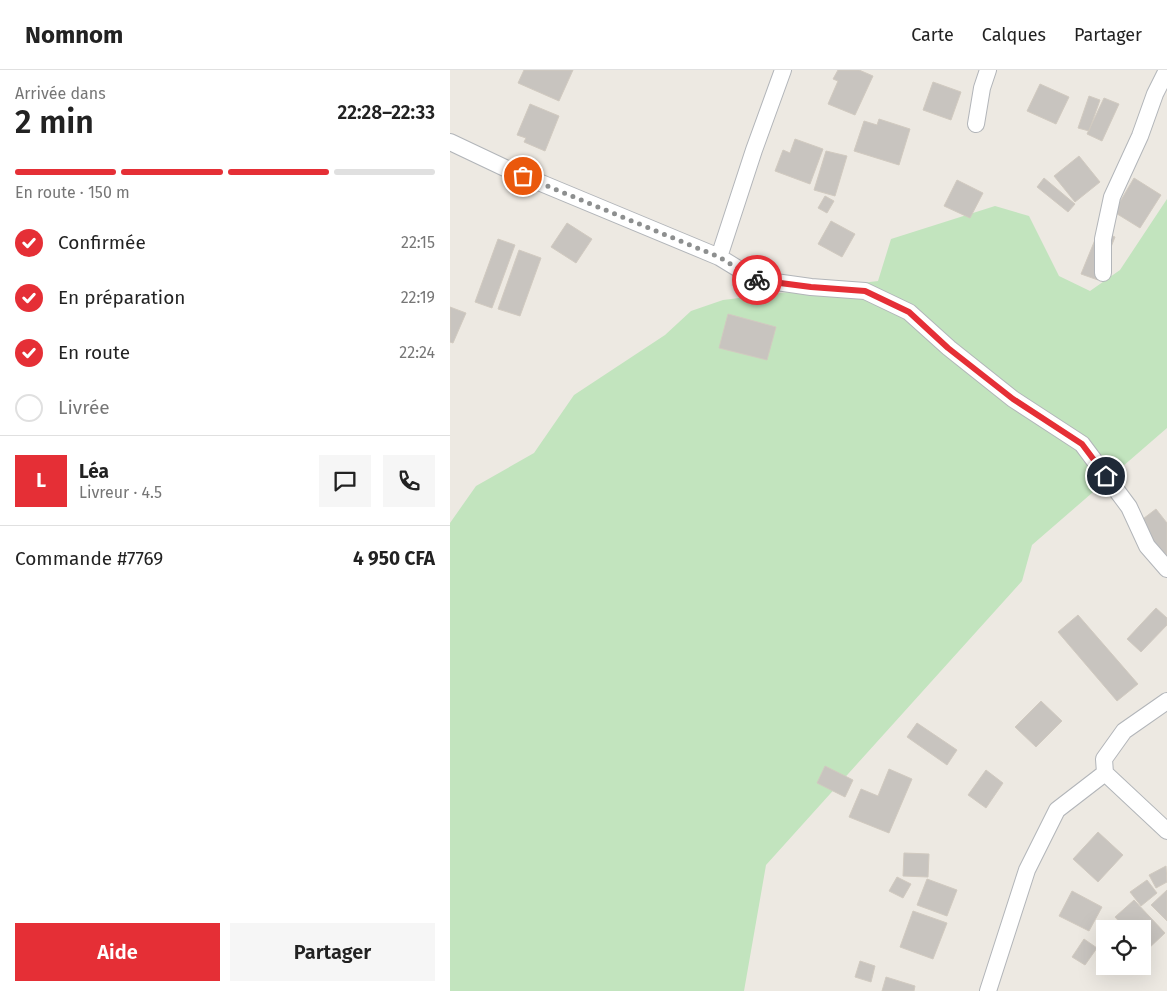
<!DOCTYPE html>
<html lang="fr">
<head>
<meta charset="utf-8">
<style>
	body { margin:0; font-family:"Fira Sans",sans-serif; background:#f6f6f6; color:#222; height:100vh; display:flex; flex-direction:column; font-size:19px; white-space:nowrap }
	* { box-sizing:border-box; margin:0 }
	p { font-size:16px; color:#767676 }
	.icon { flex:none; width:28px; height:28px; fill:none; stroke:currentColor; stroke-width:2; stroke-linecap:round; stroke-linejoin:round }
	.map { position:relative; flex:1; overflow:hidden }
	.sheet { display:flex; flex-direction:column; background:#fff; width:450px }
	.sheet>* { flex:none }
	.fabs { position:absolute; left:646px; top:850px; display:grid; gap:10px }
	.fabs a { display:grid; place-items:center; width:55px; height:55px; border-radius:0px; background:#fff; box-shadow:0 5px 20px #0002; font-size:25px }
	.pin { position:absolute; display:grid; place-items:center; width:42px; height:42px; color:#fff; margin:-21px; border:2px solid #fff; border-radius:50%; box-shadow:0 1px 5px #0007 }
	.courier { position:absolute; display:grid; place-items:center; width:50px; height:50px; margin:-25px; border:4px solid #e52f36; border-radius:50%; background:#fff; color:#222; box-shadow:0 1px 6px #0007 }
	.headline em { font-style:normal; font-weight:600 }
	.headline div { display:flex; flex-direction:column-reverse }
	.headline { display:flex; align-items:center; justify-content:space-between; height:85px; padding:0 15px }
	h1 { font-size:32px; font-weight:600; line-height:38px }
	.bar { display:grid; grid-template-columns:repeat(4,1fr); gap:8px 5px; align-content:center; height:60px; padding:0 15px }
	.bar i { height:6px; border-radius:4px; background:#e0e0e0 }
	.bar .selected { background:#e52f36 }
	.bar p { grid-column:span 4 }
	.line { display:flex; align-items:center; gap:12px; padding:0 15px; border-top:1px solid #e0e0e0 }
	.line div { flex:1 }
	.round { display:grid; place-items:center; flex:none; width:52px; height:52px; border-radius:0px; background:#f6f6f6 }
	ol { padding:0 15px; list-style:none }
	li { display:flex; align-items:center; gap:15px; height:55px }
	li p { margin-inline-start:auto }
	li .icon { padding:5px; border-radius:50%; background:#e52f36; color:#fff; stroke-width:4 }
	li:last-child { color:#767676 }
	li i { width:28px; height:28px; border:2px solid #e0e0e0; border-radius:50% }
	.cta { display:flex; gap:10px; margin-top:auto; padding:10px 15px }
	.cta a { flex:1; height:58px; border-radius:0px; background:#e52f36; color:#fff; font-size:20px; font-weight:600; line-height:58px; text-align:center }
	.cta a+a { background:#f6f6f6; color:#222 }
	header { display:flex; align-items:center; gap:30px; box-sizing:border-box; height:70px; padding:0 25px; background:#fff; border-bottom:1px solid #e0e0e0 }
	header strong { font-size:24px }
	nav { display:flex; gap:28px; margin-inline-start:auto; font-size:18px }
	main { display:flex; flex:1; min-height:0 }
	.map>svg:first-child { display:block }
	.green { fill:#c2e4be }
	.building { fill:#c8c4bf; stroke:#d1cac0 }
	.lines { fill:none; stroke-linecap:round; stroke-linejoin:round }
	.street-casing { stroke:#b2b5b9; stroke-width:18 }
	.street { stroke:#fff; stroke-width:16 }
	.done { stroke:#8d8f8f; stroke-width:5; stroke-dasharray:0 9 }
	.route { stroke:#e52f36; stroke-width:6 }
</style>
</head>
<body>
<header>
<strong>Nomnom</strong>
<nav><a>Carte</a><a>Calques</a><a>Partager</a></nav>
</header>
<main>
<section class="sheet">
<div class="headline"><div><h1>2 min</h1><p>Arrivée dans</p></div><em>22:28–22:33</em></div>
<div class="bar"><i class="selected"></i><i class="selected"></i><i class="selected"></i><i></i><p>En route · 150 m</p></div>
<ol>
<li><svg class="icon" aria-label="check" viewBox="0 0 24 24"><path d="M5 12l5 5 9-10"/></svg>Confirmée<p>22:15</p></li>
<li><svg class="icon" aria-label="check" viewBox="0 0 24 24"><path d="M5 12l5 5 9-10"/></svg>En préparation<p>22:19</p></li>
<li><svg class="icon" aria-label="check" viewBox="0 0 24 24"><path d="M5 12l5 5 9-10"/></svg>En route<p>22:24</p></li>
<li><i></i>Livrée</li>
</ol>
<div class="line" style="height:90px"><b class="round" style="background:#e52f36;color:#fff">L</b><div><b>Léa</b><p>Livreur · 4.5</p></div><a class="round"><svg class="icon" aria-label="chat" viewBox="0 0 24 24"><path d="M4 5h16v11H9l-5 4z"/></svg></a><a class="round"><svg class="icon" aria-label="phone" viewBox="0 0 24 24"><path d="M5 4h4l2 5-3 2q2 4 5 5l2-3 5 2v4C11 20 4 13 5 4z"/></svg></a></div>
<div class="line" style="height:65px"><div>Commande #7769</div><b>4 950 CFA</b></div>
<div class="cta"><a>Aide</a><a>Partager</a></div>
</section>
<div class="map">
<svg width="717" height="921" viewBox="0 0 717 921">
	<rect width="100%" height="100%" fill="#ede9e2"/>
	<!-- green -->
	<path class="green" d="M 717,129 L 717,358 L 582,475 L 572,511 L 316,795 L 294,921 L 0,921 L 0,453 L 26,416 L 84,383 L 124,325 L 215,265 L 241,241 L 273,230 L 428,211 L 441,169 L 545,136 L 579,146 L 609,206 L 640,221 L 670,200 Z"/>
	<!-- building -->
	<path class="building" d="M 74,0 L 123,0 L 109,31 L 68,13 Z
		M 388,0 L 409,0 L 423,6 L 405,45 L 378,34 L 388,11 L 383,9 Z
		M 483,12 L 511,22 L 501,50 L 473,40 Z
		M 590,14 L 619,27 L 606,54 L 577,41 Z
		M 639,26 L 650,30 L 639,61 L 628,58 Z
		M 654,28 L 669,34 L 652,71 L 637,64 Z
		M 80,34 L 109,46 L 95,81 L 74,72 L 76,68 L 67,65 Z
		M 429,49 L 460,59 L 449,95 L 404,81 L 414,51 L 427,55 Z
		M 345,69 L 373,79 L 360,114 L 325,101 L 333,80 L 340,83 Z
		M 376,81 L 397,86 L 385,126 L 364,120 Z
		M 629,86 L 650,112 L 625,132 L 604,106 Z
		M 594,108 L 625,134 L 618,142 L 587,117 Z
		M 684,108 L 711,125 L 690,158 L 664,142 Z
		M 507,110 L 533,123 L 520,148 L 494,136 Z
		M 375,126 L 384,131 L 377,143 L 368,138 Z
		M 381,151 L 405,164 L 392,187 L 368,174 Z
		M 117,153 L 142,169 L 126,193 L 101,177 Z
		M 649,160 L 665,167 L 648,210 L 631,204 Z
		M 48,169 L 65,175 L 42,238 L 25,232 Z
		M 69,180 L 91,188 L 70,246 L 48,239 Z
		M 299,199 L 318,204 L 312,228 L 293,222 Z
		M 0,237 L 16,243 L 3,273 L 0,272 Z
		M 278,244 L 326,257 L 317,290 L 269,278 Z
		M 706,439 L 717,453 L 717,489 L 681,458 Z
		M 706,538 L 717,548 L 717,555 L 691,582 L 677,569 Z
		M 628,545 L 688,614 L 667,631 L 608,562 Z
		M 591,631 L 612,651 L 586,677 L 565,657 Z
		M 467,653 L 507,680 L 497,695 L 457,667 Z
		M 375,696 L 403,710 L 395,727 L 367,713 Z
		M 439,699 L 462,709 L 439,763 L 399,747 L 411,719 L 428,726 Z
		M 536,700 L 553,713 L 536,738 L 518,725 Z
		M 648,762 L 673,785 L 648,812 L 623,789 Z
		M 454,783 L 479,784 L 478,807 L 453,806 Z
		M 716,796 L 717,812 L 706,818 L 699,805 Z
		M 447,807 L 461,814 L 453,828 L 439,821 Z
		M 477,809 L 507,820 L 497,846 L 467,835 Z
		M 697,810 L 707,823 L 691,836 L 680,822 Z
		M 717,820 L 717,851 L 701,835 Z
		M 622,821 L 652,837 L 639,861 L 609,846 Z
		M 684,830 L 715,863 L 697,880 L 692,876 L 692,859 L 676,859 L 665,847 Z
		M 463,841 L 497,853 L 483,889 L 450,877 Z
		M 634,869 L 647,878 L 635,895 L 622,887 Z
		M 410,891 L 425,896 L 421,912 L 405,907 Z
		M 436,907 L 465,916 L 464,921 L 432,921 Z"/>
	<g class="lines">
		<defs>
			<path id="street" d="M 526,54 L 532,18 L 538,0
				M 0,72 L 55,98 L 269,187 L 305,209 L 361,217 L 415,221 L 459,242 L 499,278 L 563,329 L 632,374 L 679,437 L 697,476 L 717,499
				M 269,187 L 304,80 L 333,0
				M 653,203 L 653,169 L 662,127 L 690,66 L 705,24 L 717,0
				M 717,631 L 674,661 L 654,689 L 655,703 L 717,761
				M 538,921 L 577,800 L 607,740 L 655,703"/>
		</defs>
		<!-- street casing -->
		<use href="#street" class="street-casing"/>
		<!-- street -->
		<use href="#street" class="street"/>
	</g>
	<g class="lines">
		<!-- done -->
		<path class="done" d="M 73,106 L 269,187 L 307,210"/>
		<!-- route -->
		<path class="route" d="M 307,210 L 361,217 L 415,221 L 459,242 L 498,278 L 563,329 L 632,374 L 656,406"/>
	</g>
</svg>
<div class="fabs">
<a><svg class="icon" aria-label="locate" viewBox="0 0 24 24"><circle cx="12" cy="12" r="6"/><path d="M12 2v4M12 18v4M2 12h4M18 12h4"/></svg></a>
</div>
<div class="pin" style="left:73px;top:106px;background:#ea580c"><svg class="icon" aria-label="bag" viewBox="0 0 24 24"><path d="M5 8h14l-1 12H6zM9 8a3 3 0 0 1 6 0"/></svg></div>
<div class="pin" style="left:656px;top:406px;background:#1f2937"><svg class="icon" aria-label="home" viewBox="0 0 24 24"><path d="M3 11l9-7 9 7M6 9v11h12V9"/></svg></div>
<div class="courier" style="left:307px;top:210px"><svg class="icon" aria-label="bike" viewBox="0 0 24 24"><circle cx="6" cy="16" r="4"/><circle cx="18" cy="16" r="4"/><path d="M6 16l4-8h5l3 8M10 8l3 8H6M13 5h3"/></svg></div>
</div>
</main>
</body>
</html>
